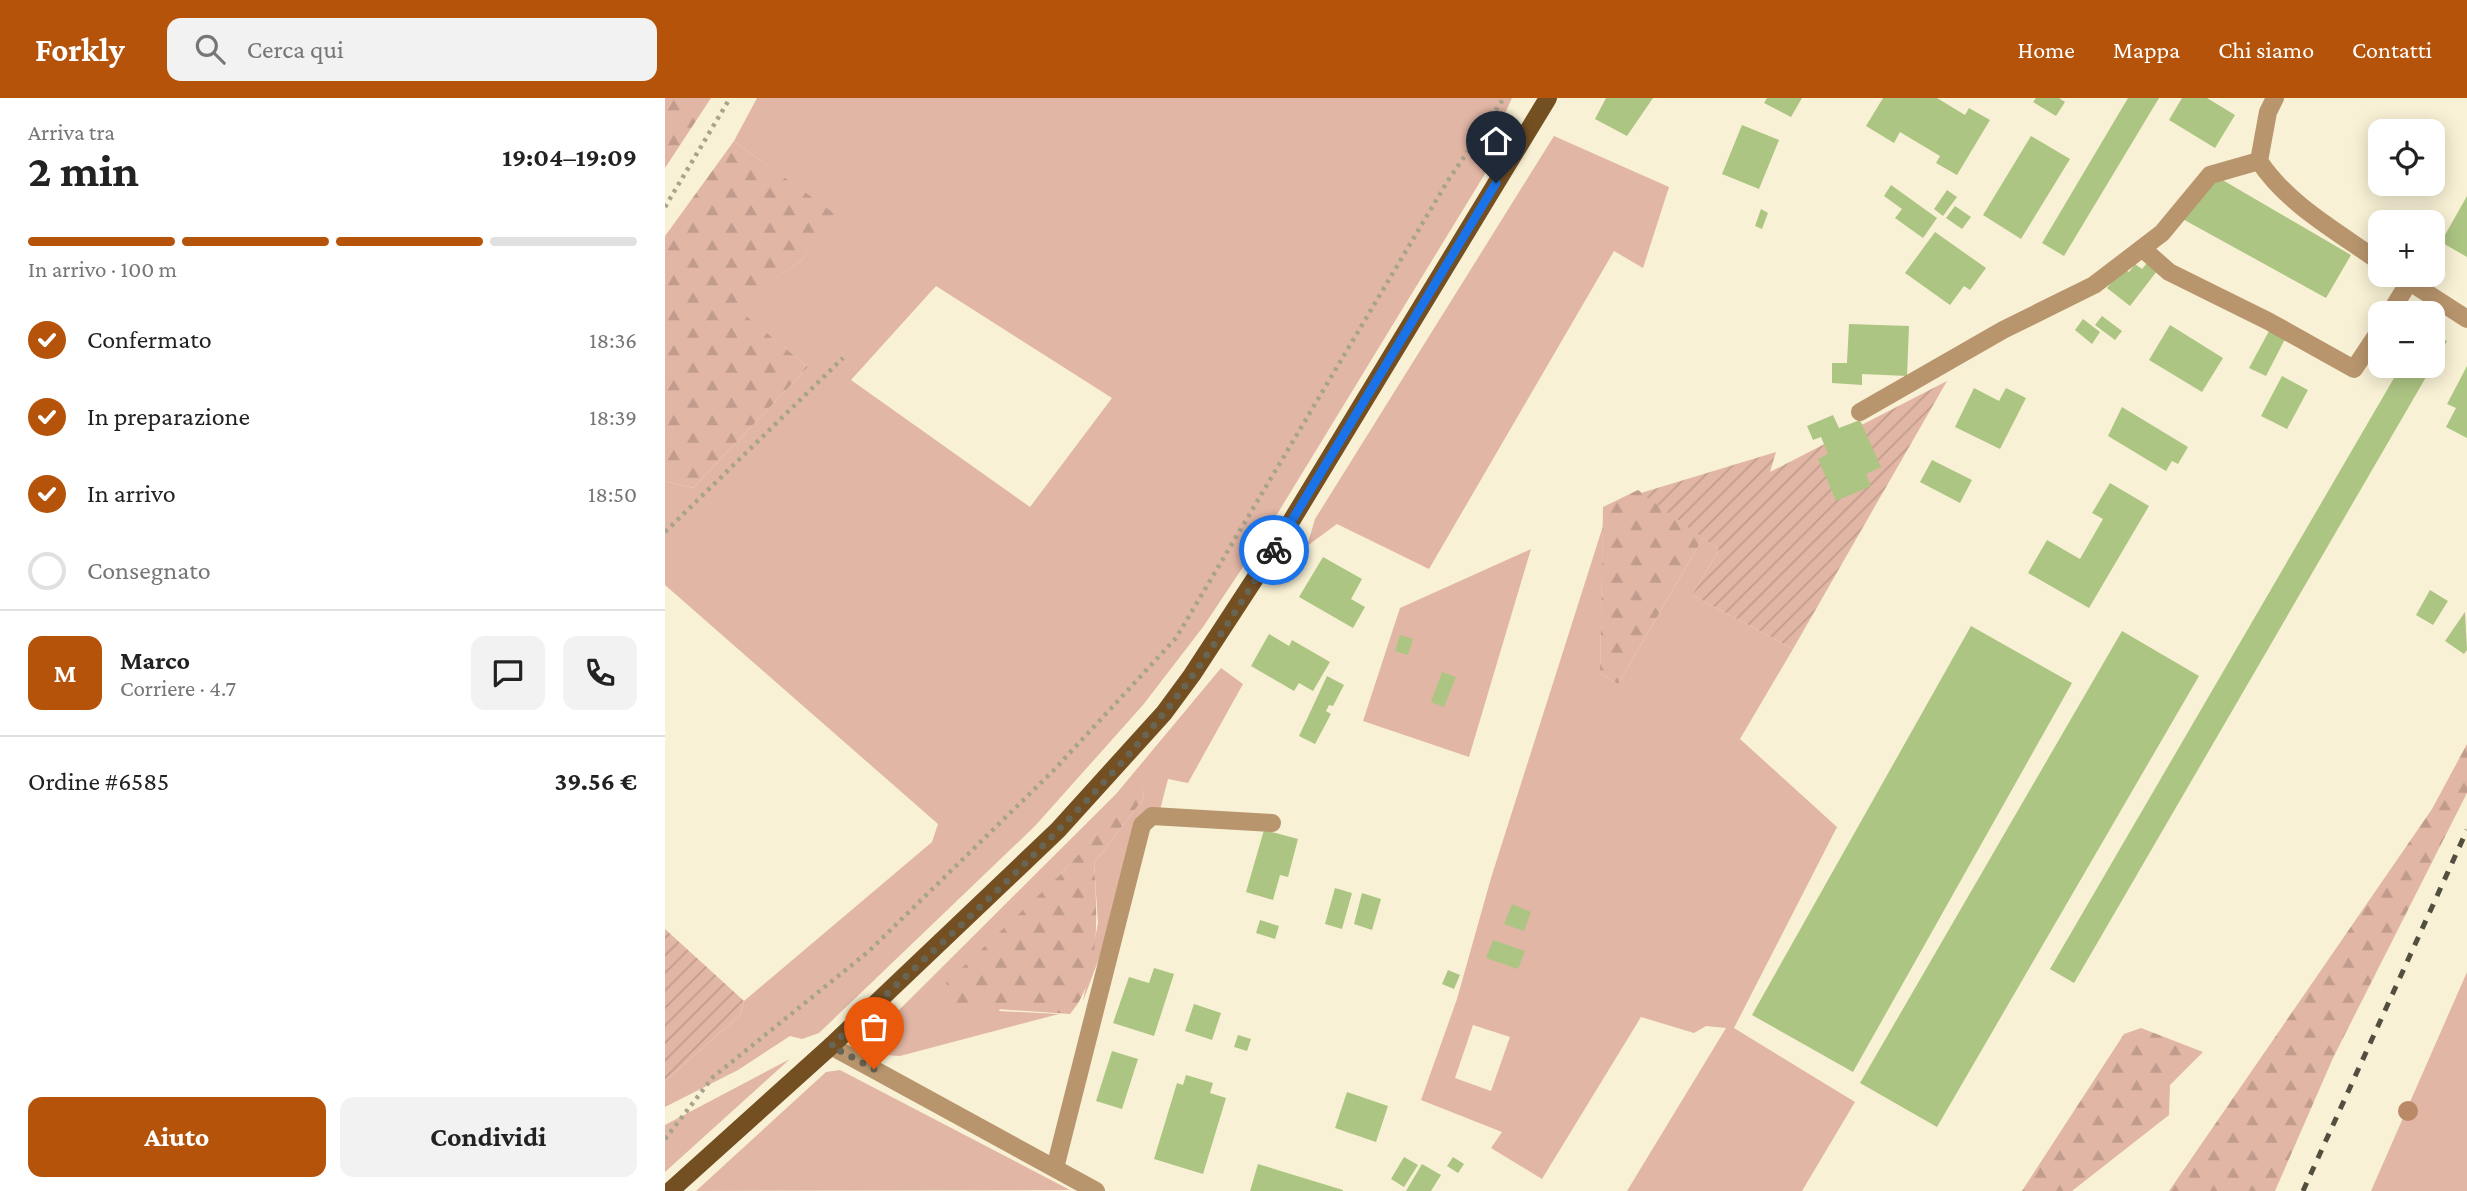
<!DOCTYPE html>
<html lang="it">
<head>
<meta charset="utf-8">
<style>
	body { margin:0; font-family:"Crimson Pro",serif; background:#f2f2f2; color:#222; height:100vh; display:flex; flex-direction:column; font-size:26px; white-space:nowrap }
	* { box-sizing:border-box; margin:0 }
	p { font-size:23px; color:#767676 }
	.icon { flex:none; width:38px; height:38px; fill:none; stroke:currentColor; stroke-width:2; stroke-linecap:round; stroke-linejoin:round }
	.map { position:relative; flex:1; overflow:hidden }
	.sheet { display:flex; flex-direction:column; background:#fff; width:665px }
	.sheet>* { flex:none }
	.controls { position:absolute; left:1703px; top:21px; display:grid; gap:14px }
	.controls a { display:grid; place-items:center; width:77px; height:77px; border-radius:14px; background:#fff; box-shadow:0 4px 18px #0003; font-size:35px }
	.pin { position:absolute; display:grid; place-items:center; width:60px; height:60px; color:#fff; margin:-72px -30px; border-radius:50% 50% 50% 0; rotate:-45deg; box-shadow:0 0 7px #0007 }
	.pin .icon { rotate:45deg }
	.courier { position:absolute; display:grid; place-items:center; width:70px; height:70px; margin:-35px; border:5px solid #1a73e8; border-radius:50%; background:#fff; color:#222; box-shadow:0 2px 9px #0007 }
	.summary em { font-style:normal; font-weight:700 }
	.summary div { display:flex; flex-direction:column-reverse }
	.summary { display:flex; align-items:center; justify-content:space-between; height:119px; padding:0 28px }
	h1 { font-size:46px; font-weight:700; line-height:52px }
	.bar { display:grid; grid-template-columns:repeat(4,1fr); gap:10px 7px; align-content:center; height:84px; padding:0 28px }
	.bar i { height:9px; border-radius:5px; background:#e0e0e0 }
	.bar .selected { background:#b45309 }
	.bar p { grid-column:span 4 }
	.line { display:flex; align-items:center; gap:18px; padding:0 28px; border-top:2px solid #e0e0e0 }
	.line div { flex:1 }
	.round { display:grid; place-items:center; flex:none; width:74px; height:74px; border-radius:14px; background:#f2f2f2 }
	ol { padding:0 28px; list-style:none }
	li { display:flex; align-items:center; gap:21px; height:77px }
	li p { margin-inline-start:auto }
	li .icon { padding:7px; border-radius:50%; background:#b45309; color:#fff; stroke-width:4 }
	li:last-child { color:#767676 }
	li i { width:38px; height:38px; border:4px solid #e0e0e0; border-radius:50% }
	.primary-button { display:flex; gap:14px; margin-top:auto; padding:14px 28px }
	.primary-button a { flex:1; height:80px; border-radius:14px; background:#b45309; color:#fff; font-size:28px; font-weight:700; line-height:80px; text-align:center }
	.primary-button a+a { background:#f2f2f2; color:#222 }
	header { display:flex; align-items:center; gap:42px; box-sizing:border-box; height:98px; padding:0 35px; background:#b45309; color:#fff }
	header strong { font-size:33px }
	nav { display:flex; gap:38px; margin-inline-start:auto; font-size:24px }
	.search { width:490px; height:63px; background:#f2f2f2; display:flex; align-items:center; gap:18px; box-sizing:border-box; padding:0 24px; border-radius:14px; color:#767676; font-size:26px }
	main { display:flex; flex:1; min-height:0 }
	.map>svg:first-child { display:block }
	.grass { fill:#e2b6a5; fill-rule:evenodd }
	.forest { fill:url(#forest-firs) }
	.garden { fill:url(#garden-furrows) }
	.building { fill:#adc583 }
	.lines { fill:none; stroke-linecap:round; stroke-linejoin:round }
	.path { stroke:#a8a38d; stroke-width:4.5; stroke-dasharray:3.5 5; stroke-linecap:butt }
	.minor { stroke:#b8956d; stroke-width:18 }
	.major { stroke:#734f22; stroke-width:18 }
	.rail { stroke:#534f40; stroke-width:5; stroke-dasharray:9 9; stroke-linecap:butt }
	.tree { fill:#ba8a68 }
	.done { stroke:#696554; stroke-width:7; stroke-dasharray:0 12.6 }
	.route { stroke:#1a73e8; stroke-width:9 }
</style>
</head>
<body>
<header>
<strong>Forkly</strong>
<div class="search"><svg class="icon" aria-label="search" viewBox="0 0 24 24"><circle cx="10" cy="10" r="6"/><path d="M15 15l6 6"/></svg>Cerca qui</div>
<nav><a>Home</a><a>Mappa</a><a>Chi siamo</a><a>Contatti</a></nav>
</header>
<main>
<section class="sheet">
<div class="summary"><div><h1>2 min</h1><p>Arriva tra</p></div><em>19:04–19:09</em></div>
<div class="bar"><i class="selected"></i><i class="selected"></i><i class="selected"></i><i></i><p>In arrivo · 100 m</p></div>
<ol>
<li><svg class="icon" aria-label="check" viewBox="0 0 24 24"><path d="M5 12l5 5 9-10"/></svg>Confermato<p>18:36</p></li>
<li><svg class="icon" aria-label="check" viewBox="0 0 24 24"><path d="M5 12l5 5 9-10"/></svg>In preparazione<p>18:39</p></li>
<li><svg class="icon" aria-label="check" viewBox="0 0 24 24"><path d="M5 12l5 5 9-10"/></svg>In arrivo<p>18:50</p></li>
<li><i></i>Consegnato</li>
</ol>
<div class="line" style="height:126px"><b class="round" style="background:#b45309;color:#fff">M</b><div><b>Marco</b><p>Corriere · 4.7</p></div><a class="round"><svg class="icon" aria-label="chat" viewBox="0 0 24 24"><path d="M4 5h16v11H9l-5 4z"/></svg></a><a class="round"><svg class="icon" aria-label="phone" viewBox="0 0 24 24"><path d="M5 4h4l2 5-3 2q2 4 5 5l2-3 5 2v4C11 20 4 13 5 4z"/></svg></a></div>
<div class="line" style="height:91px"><div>Ordine #6585</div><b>39.56 €</b></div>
<div class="primary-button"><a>Aiuto</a><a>Condividi</a></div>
</section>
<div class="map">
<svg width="1802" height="1093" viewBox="0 0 1802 1093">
	<defs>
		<pattern id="forest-firs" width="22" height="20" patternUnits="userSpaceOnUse" patternTransform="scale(1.75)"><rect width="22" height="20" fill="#e2b6a5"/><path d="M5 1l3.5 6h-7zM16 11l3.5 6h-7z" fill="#c19c8d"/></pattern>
		<pattern id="garden-furrows" width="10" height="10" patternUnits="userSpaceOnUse" patternTransform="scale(1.75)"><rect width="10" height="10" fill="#e2b6a5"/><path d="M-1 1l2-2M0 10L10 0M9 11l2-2" fill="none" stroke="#c19c8d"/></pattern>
	</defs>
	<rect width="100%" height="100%" fill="#f8f1d5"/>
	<!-- grass -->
	<path class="grass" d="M 92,0 L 847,0 L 837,22 L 829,61 L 600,436 L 538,529 L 478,607 L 370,728 L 154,935 L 137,941 L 125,938 L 73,972 L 0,1009 L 0,983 L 75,917 L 79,903 L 267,744 L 273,726 L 0,487 L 0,383 L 28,390 L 143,269 L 68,208 L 136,163 L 169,116 L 69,43 ZM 271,188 L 447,300 L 365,409 L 186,282 Z
		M 889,38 L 1004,89 L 978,170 L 949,153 L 764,471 L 672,426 L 642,448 L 650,421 Z
		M 938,428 L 935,575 L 953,586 L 1038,440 L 1054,452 L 1027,497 L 1128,551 L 1075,641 L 1172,729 L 1069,930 L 1190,1004 L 1137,1093 L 962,1093 L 1061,930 L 1041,928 L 1029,935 L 976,919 L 877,1081 L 826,1050 L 837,1034 L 756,1002 L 792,901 L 826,780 ZM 808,927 L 845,939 L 826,993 L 790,980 Z
		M 866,451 L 804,659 L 698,623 L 735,510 Z
		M 556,570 L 578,586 L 523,685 L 503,681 L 495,712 L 490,712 L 418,903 L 433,825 L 429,765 L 479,700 L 476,688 L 394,778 L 334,913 L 394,916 L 235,958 L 220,957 L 209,948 L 208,938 L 451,696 Z
		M 1802,874 L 1802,1093 L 1706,1093 Z
		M 125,961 L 0,1074 L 0,1027 Z
		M 175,972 L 405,1092 L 31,1093 L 161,974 Z"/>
	<!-- forest -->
	<path class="forest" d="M 0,0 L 46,0 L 0,70 Z
		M 69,43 L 170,116 L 136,163 L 69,208 L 143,269 L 28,390 L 0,383 L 0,138 Z
		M 973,392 L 1038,440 L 953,586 L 935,575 L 938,409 Z
		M 1802,646 L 1802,695 L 1668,960 L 1610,1093 L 1504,1093 L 1767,711 Z
		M 476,687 L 479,700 L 429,765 C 432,810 437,881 405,916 L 290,908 L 281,885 L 394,778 Z
		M 1476,930 L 1538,954 L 1505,987 L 1504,1017 L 1407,1093 L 1357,1093 L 1459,936 Z"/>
	<!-- garden -->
	<path class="garden" d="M 1282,283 L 1128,551 L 1027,497 L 1054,452 L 976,395 L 1111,354 L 1105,374 Z
		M 0,831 L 79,903 L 75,917 L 0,983 Z"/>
	<!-- building -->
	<path class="building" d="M 941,0 L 988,0 L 962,38 L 930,21 Z
		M 1102,0 L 1137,0 L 1126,19 L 1099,5 Z
		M 1218,0 L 1272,0 L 1300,17 L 1304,10 L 1325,22 L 1292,77 L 1271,65 L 1275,58 L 1235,34 L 1229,45 L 1201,28 Z
		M 1371,0 L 1394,0 L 1400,4 L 1391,18 L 1368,4 Z
		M 1463,0 L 1494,0 L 1399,158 L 1377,145 Z
		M 1517,0 L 1542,0 L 1570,17 L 1550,50 L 1504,22 Z
		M 1077,27 L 1114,42 L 1094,91 L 1057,76 Z
		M 1366,38 L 1405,61 L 1356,141 L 1318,117 Z
		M 1549,77 L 1686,157 L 1661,200 L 1514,119 Z
		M 1226,87 L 1272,120 L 1258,140 L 1230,120 L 1237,111 L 1219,98 Z
		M 1282,92 L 1292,99 L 1278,118 L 1269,111 Z
		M 1802,98 L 1802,159 L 1776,144 Z
		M 1290,108 L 1306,119 L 1297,131 L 1281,120 Z
		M 1096,111 L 1103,115 L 1097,131 L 1090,128 Z
		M 1270,134 L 1321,170 L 1305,192 L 1299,188 L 1285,207 L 1240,175 Z
		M 1482,165 L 1492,173 L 1465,208 L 1442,190 L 1458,170 L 1464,174 L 1470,166 L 1477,171 Z
		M 1437,218 L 1457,233 L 1450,242 L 1430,227 Z
		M 1418,221 L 1435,234 L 1427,246 L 1410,232 Z
		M 1184,226 L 1244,228 L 1242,278 L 1197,276 L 1197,287 L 1167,285 L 1167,265 L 1182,265 Z
		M 1505,227 L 1558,260 L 1537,294 L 1484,262 Z
		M 1604,233 L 1620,241 L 1601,278 L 1584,270 Z
		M 1768,235 L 1782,243 L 1409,885 L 1385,871 L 1736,268 L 1768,268 Z
		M 1802,268 L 1802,340 L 1781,329 L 1791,310 L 1782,306 Z
		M 1617,278 L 1643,292 L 1622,331 L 1596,318 Z
		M 1309,290 L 1334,303 L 1341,290 L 1361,300 L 1335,351 L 1290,329 Z
		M 1457,309 L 1523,349 L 1513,366 L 1507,363 L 1501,373 L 1443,338 Z
		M 1168,317 L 1174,330 L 1195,322 L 1216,369 L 1201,376 L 1206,388 L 1171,403 L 1153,361 L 1163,356 L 1156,339 L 1148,342 L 1142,328 Z
		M 1267,362 L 1307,382 L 1295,405 L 1255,384 Z
		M 1445,385 L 1484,408 L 1424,510 L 1363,475 L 1382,442 L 1415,461 L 1438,421 L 1427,415 Z
		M 658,459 L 697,481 L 686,501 L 700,509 L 688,530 L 634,499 Z
		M 1765,492 L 1783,503 L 1768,527 L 1751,517 Z
		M 1800,514 L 1802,552 L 1799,556 L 1780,543 Z
		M 1306,528 L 1407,585 L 1188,974 L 1087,917 Z
		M 1457,533 L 1534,578 L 1272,1029 L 1195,985 Z
		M 604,536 L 624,548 L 627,542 L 665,564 L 648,593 L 634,585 L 629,593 L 586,568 Z
		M 735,537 L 748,541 L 743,557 L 730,553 Z
		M 777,574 L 791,579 L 779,609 L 766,604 Z
		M 662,578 L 679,587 L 668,608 L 664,607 L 661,613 L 666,616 L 650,646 L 634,638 Z
		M 599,732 L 633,741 L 623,779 L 615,777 L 608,802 L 581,794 Z
		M 670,790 L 687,795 L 677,831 L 660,826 Z
		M 697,795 L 716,801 L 707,832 L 689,826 Z
		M 847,806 L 866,814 L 859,833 L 839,826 Z
		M 595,822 L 614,828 L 610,841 L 591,835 Z
		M 828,842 L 860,853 L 853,871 L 821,860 Z
		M 489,870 L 509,876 L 489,938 L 448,925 L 464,879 L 484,885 Z
		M 783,872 L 795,877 L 789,891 L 777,886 Z
		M 529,906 L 556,915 L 547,942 L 520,933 Z
		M 573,937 L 586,941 L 582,953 L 569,949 Z
		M 447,953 L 473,961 L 457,1011 L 431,1003 Z
		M 521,977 L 548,985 L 545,995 L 561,1000 L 538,1076 L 489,1061 L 512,985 L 518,987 Z
		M 682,994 L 723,1008 L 711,1044 L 670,1030 Z
		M 739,1059 L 753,1067 L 739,1089 L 726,1081 Z
		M 788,1059 L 799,1066 L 793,1075 L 782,1068 Z
		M 593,1066 L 678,1092 L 678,1093 L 585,1093 Z
		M 757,1066 L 776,1077 L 766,1093 L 741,1093 Z"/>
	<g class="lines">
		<!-- path -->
		<path class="path" d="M 0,109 L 65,0
			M 0,434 L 178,260
			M 0,1041 L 48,979 L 203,854 L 388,673 L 511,540 L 782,84 L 839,0"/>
		<!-- minor -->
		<path class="minor" d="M 1610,0 L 1603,14 L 1594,63 C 1623,107 1673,134 1715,164
			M 1478,151 L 1504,174 L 1603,223 L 1689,271 L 1715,232
			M 1734,177 L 1802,221
			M 1725,215 L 1744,184
			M 1195,314 L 1338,232 L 1429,187 L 1497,135 L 1545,77 L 1594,63
			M 166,948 L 431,1093
			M 390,1070 L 477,727 L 487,718 L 607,725"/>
		<!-- major -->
		<path class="major" d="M 5,1093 L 166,948 L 393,732 L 499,615 L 527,577 L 608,453 L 883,0"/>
		<!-- rail -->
		<path class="rail" d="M 1638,1093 L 1802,732"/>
	</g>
	<!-- trees -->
	<circle class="tree" cx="1743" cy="1013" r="10"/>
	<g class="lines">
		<!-- done -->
		<path class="done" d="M 209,971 L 166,948 C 280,841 400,736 499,615 C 540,565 574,507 609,452"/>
		<!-- route -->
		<path class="route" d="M 609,452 L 831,85"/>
	</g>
</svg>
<div class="controls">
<a><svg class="icon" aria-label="locate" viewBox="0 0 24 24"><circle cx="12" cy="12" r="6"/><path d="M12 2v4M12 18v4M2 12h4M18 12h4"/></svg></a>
<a>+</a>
<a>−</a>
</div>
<div class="pin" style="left:209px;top:971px;background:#ea580c"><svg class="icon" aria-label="bag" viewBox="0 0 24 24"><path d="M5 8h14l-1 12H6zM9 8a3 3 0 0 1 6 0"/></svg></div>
<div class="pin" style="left:831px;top:85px;background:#1f2937"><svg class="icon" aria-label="home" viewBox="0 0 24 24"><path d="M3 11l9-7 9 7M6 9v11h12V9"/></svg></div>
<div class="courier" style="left:609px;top:452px"><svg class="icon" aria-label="bike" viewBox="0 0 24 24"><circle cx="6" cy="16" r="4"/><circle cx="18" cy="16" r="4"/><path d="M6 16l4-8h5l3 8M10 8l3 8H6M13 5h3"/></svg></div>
</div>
</main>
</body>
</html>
